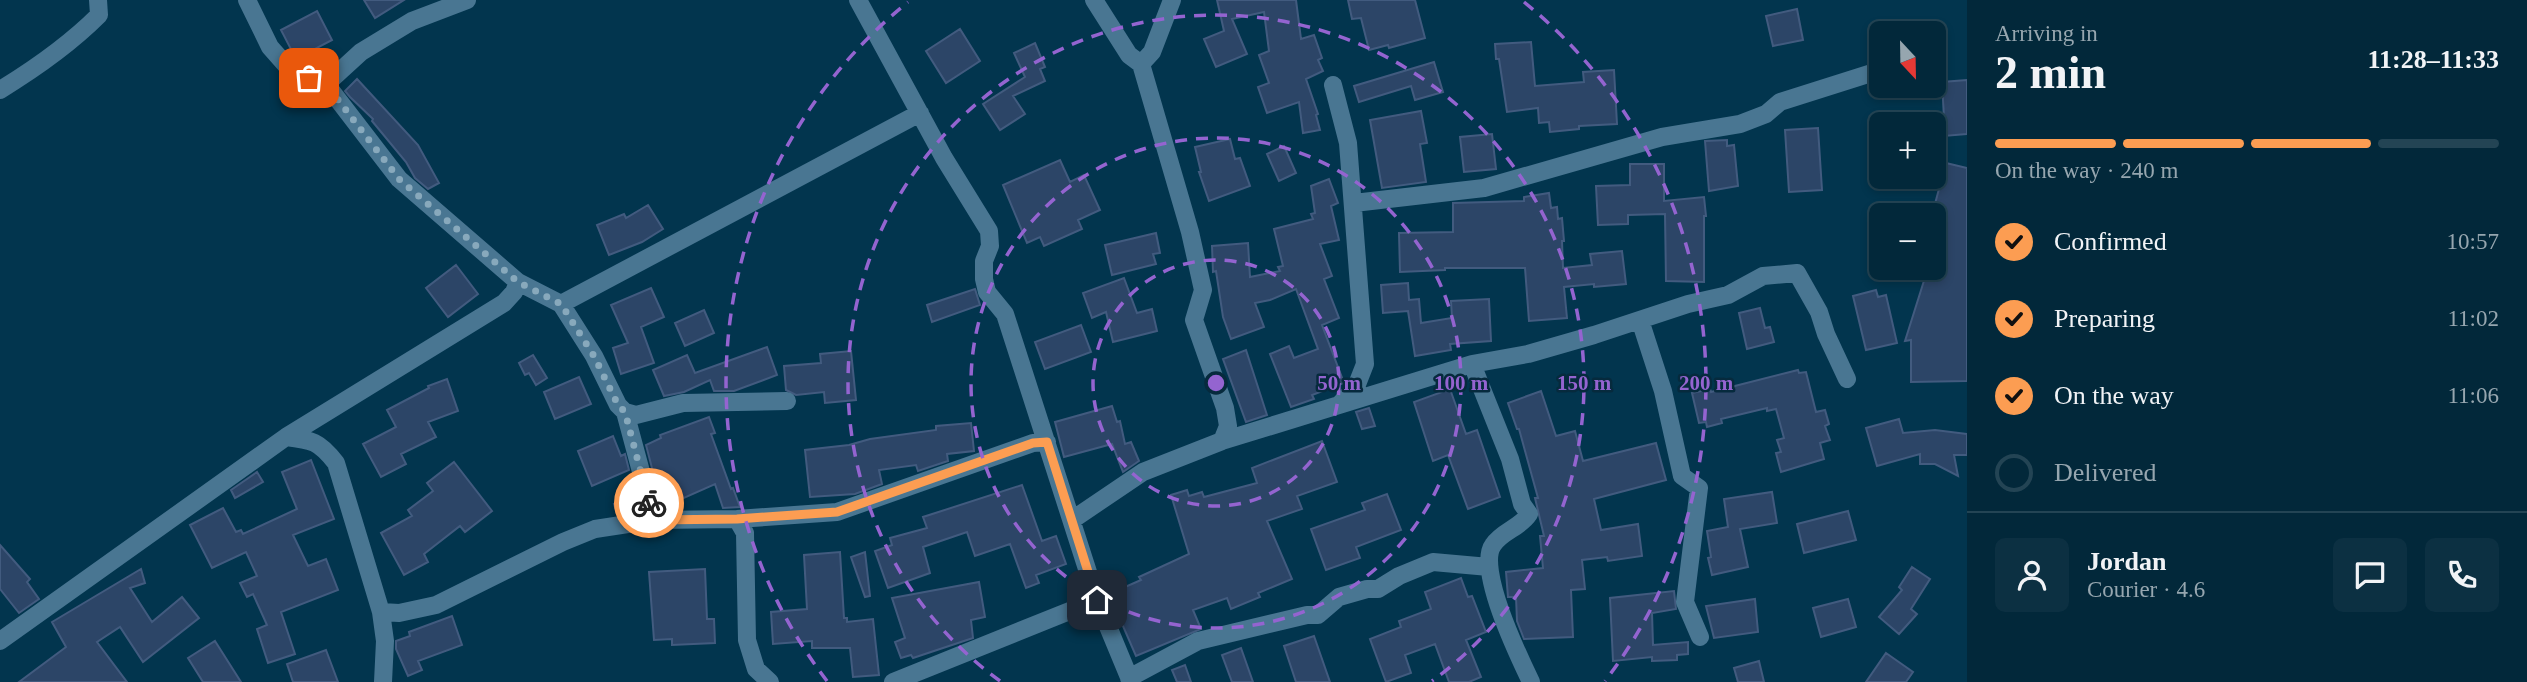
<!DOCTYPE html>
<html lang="en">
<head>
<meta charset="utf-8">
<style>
	body { margin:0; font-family:"Times New Roman",serif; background:#0c3042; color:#f1f3f6; height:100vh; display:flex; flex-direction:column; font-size:26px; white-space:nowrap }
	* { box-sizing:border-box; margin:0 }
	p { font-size:23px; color:#96a6af }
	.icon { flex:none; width:38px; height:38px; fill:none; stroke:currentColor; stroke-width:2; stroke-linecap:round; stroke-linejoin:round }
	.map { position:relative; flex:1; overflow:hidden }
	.panel { display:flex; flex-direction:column; background:#02283a; width:560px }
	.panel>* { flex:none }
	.needle { width:46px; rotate:158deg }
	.tools { position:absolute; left:1869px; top:21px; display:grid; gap:14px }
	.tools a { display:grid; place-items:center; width:77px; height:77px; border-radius:10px; background:#02283a; box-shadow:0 4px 10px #0003,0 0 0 2px #234454; font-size:35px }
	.pin { position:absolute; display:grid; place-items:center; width:60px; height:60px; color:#fff; margin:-30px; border-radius:14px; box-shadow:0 4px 10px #0006 }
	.courier { position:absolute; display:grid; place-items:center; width:70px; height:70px; margin:-35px; border:5px solid #fc9d52; border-radius:50%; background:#fff; color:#222; box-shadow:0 2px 9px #0007 }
	.head em { font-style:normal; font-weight:700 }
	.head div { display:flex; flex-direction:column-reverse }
	.head { display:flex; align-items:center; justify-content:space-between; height:119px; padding:0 28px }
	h1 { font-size:46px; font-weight:700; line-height:52px }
	.bar { display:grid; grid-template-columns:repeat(4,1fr); gap:10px 7px; align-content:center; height:84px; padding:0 28px }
	.bar i { height:9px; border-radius:5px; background:#234454 }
	.bar .active { background:#fc9d52 }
	.bar p { grid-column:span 4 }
	.line { display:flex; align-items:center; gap:18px; padding:0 28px; border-top:2px solid #234454 }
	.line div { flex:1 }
	.round { display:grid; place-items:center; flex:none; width:74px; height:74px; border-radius:10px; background:#0c3042 }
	ol { padding:0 28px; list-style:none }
	li { display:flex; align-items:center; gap:21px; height:77px }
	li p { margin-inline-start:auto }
	li .icon { padding:7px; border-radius:50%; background:#fc9d52; color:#111; stroke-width:4 }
	li:last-child { color:#96a6af }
	li i { width:38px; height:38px; border:4px solid #234454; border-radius:50% }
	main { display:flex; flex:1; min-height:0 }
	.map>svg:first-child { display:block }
	.building { fill:#2c4567; stroke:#425b7f; stroke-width:2 }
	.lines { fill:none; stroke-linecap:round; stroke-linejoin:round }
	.minor { stroke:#497692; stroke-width:18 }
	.done { stroke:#88a9bc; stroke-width:7; stroke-dasharray:0 12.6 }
	.route { stroke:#fc9d52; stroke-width:9 }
	.ring { fill:none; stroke:#9464d0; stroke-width:3.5; stroke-dasharray:12 9 }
	.centre { fill:#9464d0; stroke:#062a3d; stroke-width:3.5 }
	.ring-label { font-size:21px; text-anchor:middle; font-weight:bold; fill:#9464d0; stroke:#062a3d; stroke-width:5; stroke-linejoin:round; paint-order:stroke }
</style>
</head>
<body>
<main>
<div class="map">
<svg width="1967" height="682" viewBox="0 0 1967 682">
	<rect width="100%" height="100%" fill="#02354e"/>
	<!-- building -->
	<path class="building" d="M 364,0 L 404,0 L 375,18 Z
		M 1217,0 L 1296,0 L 1301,39 L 1314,35 L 1322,58 L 1318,60 L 1323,71 L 1306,79 L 1318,114 L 1316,115 L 1320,130 L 1303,133 L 1299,102 L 1267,113 L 1258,87 L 1269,83 L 1259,55 L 1269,51 L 1264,12 L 1232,19 L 1247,54 L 1216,67 L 1204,39 L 1224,31 Z
		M 1348,0 L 1415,0 L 1425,38 L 1389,48 L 1388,45 L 1369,50 L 1361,18 L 1352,19 Z
		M 1797,9 L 1803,40 L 1773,46 L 1766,16 Z
		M 317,11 L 332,40 L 296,59 L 281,30 Z
		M 960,29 L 980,61 L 946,83 L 926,51 Z
		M 1531,42 L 1535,86 L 1584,82 L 1583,72 L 1614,70 L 1617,124 L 1579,126 L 1579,129 L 1550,132 L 1549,122 L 1539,123 L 1538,108 L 1507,112 L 1499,59 L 1496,59 L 1495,44 Z
		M 1035,43 L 1045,67 L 1040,69 L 1045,81 L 1013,96 L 1025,114 L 1000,130 L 983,104 L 1025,77 L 1014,53 Z
		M 1434,62 L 1443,92 L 1415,100 L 1411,86 L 1359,102 L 1354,86 Z
		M 357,79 L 418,145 L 439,183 L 428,189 L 415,178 L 406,162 L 372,121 L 373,119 L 350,97 L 345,91 Z
		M 1967,80 L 1967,134 L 1944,136 L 1944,133 L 1939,133 L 1938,119 L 1944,118 L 1942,82 Z
		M 1421,111 L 1427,143 L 1420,144 L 1426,182 L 1382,188 L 1370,120 Z
		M 1818,128 L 1822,190 L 1789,192 L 1785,130 Z
		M 1492,134 L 1496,169 L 1464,172 L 1460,137 Z
		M 1230,139 L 1235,159 L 1240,158 L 1250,186 L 1209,201 L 1199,172 L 1201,172 L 1195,147 Z
		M 1727,140 L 1727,146 L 1734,145 L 1738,186 L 1709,191 L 1705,141 Z
		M 1284,146 L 1296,173 L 1279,181 L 1267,154 Z
		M 1060,160 L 1070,182 L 1084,175 L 1100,210 L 1078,220 L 1082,229 L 1044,246 L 1040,237 L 1027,243 L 1003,185 Z
		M 1946,163 L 1967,168 L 1967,381 L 1911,382 L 1911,340 L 1905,341 L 1928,268 L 1934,268 L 1934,215 L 1932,215 Z
		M 1630,164 L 1664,164 L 1664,201 L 1704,197 L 1706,216 L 1704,216 L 1704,282 L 1666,281 L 1665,214 L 1628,215 L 1628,224 L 1598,225 L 1596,186 L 1630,185 Z
		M 1329,179 L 1338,203 L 1331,206 L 1339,240 L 1320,244 L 1332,276 L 1324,279 L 1339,318 L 1322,325 L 1344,383 L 1312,395 L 1314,399 L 1291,407 L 1270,354 L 1289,346 L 1294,358 L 1318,349 L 1296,289 L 1270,300 L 1255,303 L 1264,327 L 1231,339 L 1223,317 L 1216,271 L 1213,272 L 1212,246 L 1248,243 L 1250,277 L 1280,271 L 1278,267 L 1283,266 L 1274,229 L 1313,219 L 1311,214 L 1315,213 L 1311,186 Z
		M 1549,193 L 1551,208 L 1557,207 L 1558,219 L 1562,218 L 1564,241 L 1562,241 L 1563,268 L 1592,265 L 1590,254 L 1622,251 L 1626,284 L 1594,287 L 1594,284 L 1564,287 L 1567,318 L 1529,321 L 1525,268 L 1445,268 L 1445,270 L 1400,272 L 1399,233 L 1453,232 L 1453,203 L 1524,201 L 1524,197 Z
		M 648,205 L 663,229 L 642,242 L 609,255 L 597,225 L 624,214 L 626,218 Z
		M 1156,233 L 1160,253 L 1153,254 L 1156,264 L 1112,275 L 1105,245 Z
		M 456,265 L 478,294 L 448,317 L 426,288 Z
		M 1124,278 L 1137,313 L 1152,309 L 1157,331 L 1113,342 L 1106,312 L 1092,318 L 1083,293 Z
		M 1408,283 L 1409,300 L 1419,299 L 1421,323 L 1452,318 L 1451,301 L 1489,299 L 1491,341 L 1450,344 L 1451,350 L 1415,356 L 1408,311 L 1383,313 L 1381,285 Z
		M 651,288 L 664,317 L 641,327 L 654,363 L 621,374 L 613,348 L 628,343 L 611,305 Z
		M 975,289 L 980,305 L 932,322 L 927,305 Z
		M 1876,290 L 1878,297 L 1886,295 L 1897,343 L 1866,350 L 1853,296 Z
		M 1760,308 L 1765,328 L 1770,327 L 1774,342 L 1747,349 L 1739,313 Z
		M 704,310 L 714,333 L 685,346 L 675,323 Z
		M 1081,325 L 1091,352 L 1045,369 L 1035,342 Z
		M 767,347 L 777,375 L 734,391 L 714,391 L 710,380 L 684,392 L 664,396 L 653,370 L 687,355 L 695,373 Z
		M 1246,350 L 1267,415 L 1246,422 L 1223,359 Z
		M 851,351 L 856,400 L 825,403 L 824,392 L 796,395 L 786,390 L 784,366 L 821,363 L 820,354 Z
		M 533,355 L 547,378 L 536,385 L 529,373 L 525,375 L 519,363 Z
		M 1798,370 L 1799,373 L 1806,372 L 1816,412 L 1825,410 L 1829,424 L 1825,426 L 1830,440 L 1820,443 L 1824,459 L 1781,472 L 1776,453 L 1781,452 L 1777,440 L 1784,438 L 1776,409 L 1767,411 L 1767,408 L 1721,419 L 1722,423 L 1707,427 L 1706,422 L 1699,423 L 1692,393 L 1710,389 L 1711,392 Z
		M 579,377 L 591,404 L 555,419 L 544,392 Z
		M 447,379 L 458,411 L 428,422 L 436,437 L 401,454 L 406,464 L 381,477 L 363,444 L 396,427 L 387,410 L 429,388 L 428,386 Z
		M 1450,389 L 1466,434 L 1477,430 L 1500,497 L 1468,509 L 1448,455 L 1433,461 L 1414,402 Z
		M 1541,391 L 1556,436 L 1575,431 L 1583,461 L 1656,443 L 1666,480 L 1594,499 L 1601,530 L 1638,524 L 1642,556 L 1608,561 L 1607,557 L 1582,560 L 1585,589 L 1571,590 L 1573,637 L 1524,639 L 1517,621 L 1516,597 L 1508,597 L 1506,572 L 1543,568 L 1540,536 L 1544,536 L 1535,498 L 1538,498 L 1519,429 L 1517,429 L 1508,403 Z
		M 1112,406 L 1117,422 L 1120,421 L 1125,444 L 1131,442 L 1139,461 L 1123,472 L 1112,444 L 1064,457 L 1055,422 Z
		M 1369,408 L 1375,426 L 1362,429 L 1356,412 Z
		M 709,417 L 715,433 L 711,434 L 731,489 L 733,488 L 740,507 L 723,508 L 715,484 L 668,505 L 653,472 L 646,445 L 661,438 L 660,435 Z
		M 1899,419 L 1903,433 L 1935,430 L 1967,434 L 1967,455 L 1954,455 L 1958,476 L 1935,464 L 1920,464 L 1920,454 L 1877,466 L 1866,428 Z
		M 971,423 L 974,451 L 947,454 L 948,461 L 918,471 L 916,465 L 879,470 L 882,484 L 855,494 L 810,497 L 805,450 L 849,445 L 870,439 L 936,430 L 936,426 Z
		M 613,436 L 621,456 L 625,454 L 629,470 L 592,486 L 578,451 Z
		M 1322,441 L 1337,482 L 1297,496 L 1302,509 L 1267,521 L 1292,579 L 1258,593 L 1260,597 L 1231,609 L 1227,598 L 1193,610 L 1201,629 L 1136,656 L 1109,594 L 1141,580 L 1139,577 L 1189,554 L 1171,495 L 1187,490 L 1189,496 L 1202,492 L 1204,497 L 1257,483 L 1252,468 Z
		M 311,460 L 334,519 L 293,535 L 308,566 L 326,559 L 338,590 L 281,612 L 295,654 L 268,663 L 257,629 L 267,625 L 253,594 L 247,597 L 240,583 L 257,576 L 246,552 L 212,568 L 190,525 L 223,508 L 236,532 L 241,530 L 243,534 L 297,509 L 282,472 Z
		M 454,462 L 492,511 L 465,532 L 460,526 L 424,554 L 428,562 L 404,575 L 381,533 L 412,516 L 408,510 L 433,491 L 427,483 Z
		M 257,472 L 263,482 L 235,498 L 231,490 Z
		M 1022,485 L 1042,541 L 1056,536 L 1066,564 L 1036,575 L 1039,583 L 1026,588 L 1010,544 L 975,556 L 967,532 L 923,547 L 930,573 L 888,588 L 875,551 L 892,545 L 890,538 L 927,528 L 923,517 Z
		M 1772,492 L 1777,523 L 1740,529 L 1748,567 L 1712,575 L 1708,558 L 1711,557 L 1707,531 L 1728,527 L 1724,499 Z
		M 1387,494 L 1401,530 L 1356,547 L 1360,558 L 1326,570 L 1311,529 L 1365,510 L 1362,503 Z
		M 636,498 L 640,510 L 617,514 L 614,504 Z
		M 1848,511 L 1856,540 L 1804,553 L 1797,524 Z
		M 0,545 L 30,579 L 27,582 L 39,599 L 19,613 L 0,589 Z
		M 840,552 L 844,618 L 847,618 L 847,622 L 873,619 L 879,675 L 853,677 L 850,648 L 812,648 L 812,641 L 773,644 L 771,612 L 807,609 L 804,555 Z
		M 865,552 L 870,596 L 865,597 L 851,557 Z
		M 1912,567 L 1930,579 L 1911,609 L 1917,614 L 1899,634 L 1879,617 L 1902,590 L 1899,587 Z
		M 141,569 L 145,583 L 130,588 L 152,622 L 182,597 L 199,618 L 143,662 L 120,627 L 97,642 L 127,682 L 19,682 L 66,647 L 52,622 Z
		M 705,569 L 707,619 L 714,619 L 715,643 L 672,645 L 672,639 L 654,640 L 649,572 Z
		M 1461,578 L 1468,597 L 1472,596 L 1486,632 L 1466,640 L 1481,677 L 1469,682 L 1449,682 L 1435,644 L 1405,655 L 1411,673 L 1386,682 L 1370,639 L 1401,627 L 1399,621 L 1431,609 L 1425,592 Z
		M 979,582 L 985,617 L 971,620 L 973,638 L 913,658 L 911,655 L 901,658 L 895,642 L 905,638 L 892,598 Z
		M 1674,591 L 1676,609 L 1652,613 L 1653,645 L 1688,642 L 1688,654 L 1677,655 L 1677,660 L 1652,661 L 1652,657 L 1613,661 L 1610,598 Z
		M 1755,599 L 1758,632 L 1714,638 L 1706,606 Z
		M 1848,599 L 1856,627 L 1821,637 L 1813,608 Z
		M 452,616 L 462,645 L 418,661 L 422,670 L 408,676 L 396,649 L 396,641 L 410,636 L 409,632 Z
		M 1314,636 L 1330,682 L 1296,682 L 1284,646 Z
		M 215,641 L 241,682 L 203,682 L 188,658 Z
		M 1241,648 L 1253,682 L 1232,682 L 1222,655 Z
		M 326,650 L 338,682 L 293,682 L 287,664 Z
		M 1886,653 L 1913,672 L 1906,682 L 1866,682 Z
		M 1759,661 L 1764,682 L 1738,682 L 1734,668 Z
		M 1185,665 L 1191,682 L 1177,682 L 1172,670 Z"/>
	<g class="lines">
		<!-- minor -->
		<path class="minor" d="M 247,0 L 270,47 L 293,73 L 326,84 L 399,179 L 518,282 L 561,304 L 594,356 L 618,405 L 625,412 L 654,520
			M 858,0 L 944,158 L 989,231 L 990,246 L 984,261 L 984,279 L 987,292 L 1005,314 L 1097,600 L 1131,682
			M 1094,0 L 1129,55 L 1141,64 L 1190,232 L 1203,290 L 1194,320 L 1225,408 L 1228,426 L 1222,441
			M 1141,64 L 1152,52 L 1172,0
			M 326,84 L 361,52 L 412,21 L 467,0
			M 1333,85 L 1348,143 L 1365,364 L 1356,387 L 1340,404
			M 0,90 C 36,68 69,45 99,15 L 98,0
			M 1354,203 L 1484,188 L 1662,137 L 1740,124 L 1766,114 L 1780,102 L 1881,70
			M 561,304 L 920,113
			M 1640,320 L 1663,391 L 1682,476 L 1699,488 L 1685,602 L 1700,637
			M 1472,364 L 1510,459 L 1522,504 L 1529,514 C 1520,528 1502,531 1493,545 C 1476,568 1519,657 1531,682
			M 625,412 L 636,415 L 683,403 L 787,401
			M 286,437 C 312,440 319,441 336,463 L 381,612 L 385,641 L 383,682
			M 737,519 L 745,533 L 747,640 L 756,669 L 770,682
			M 1072,520 L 1143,472 L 1222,441 L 1472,364 L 1528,354 L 1594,335 L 1688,304 L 1728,295 L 1763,276 L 1797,273 L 1819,312 L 1826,334 L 1847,379
			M 381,612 L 399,613 L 436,605 L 563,542 L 595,529 L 654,520 L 737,519 L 837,512 L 1033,443 L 1047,442
			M 0,641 L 286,437 L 504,303 L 514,292 L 518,282
			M 1129,678 L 1198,641 L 1307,615 L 1318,615 L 1339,597 L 1367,589 L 1378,589 L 1399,576 L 1433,562 L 1489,567
			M 893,682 L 1097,600"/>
	</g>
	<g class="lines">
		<!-- done -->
		<path class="done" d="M 309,78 L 326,84 L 399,179 L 518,282 L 561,304 L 594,356 L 618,405 L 625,412 L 649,503"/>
		<!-- route -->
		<path class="route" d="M 649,503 L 654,520 L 737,519 L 837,512 L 1033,443 L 1047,442 L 1097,600"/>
	</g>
	<!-- distance rings -->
	<g class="ring">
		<circle cx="1216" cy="383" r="123"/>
		<circle cx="1216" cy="383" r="245"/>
		<path d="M1000 681A368 368 0 1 1 1432 681"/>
		<path d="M827 681A490 490 0 0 1 908 2M1524 2A490 490 0 0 1 1605 681"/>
	</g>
	<circle cx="1216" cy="383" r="10" class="centre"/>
	<g class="ring-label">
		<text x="1339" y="390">50 m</text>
		<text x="1461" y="390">100 m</text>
		<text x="1584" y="390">150 m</text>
		<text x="1706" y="390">200 m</text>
	</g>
</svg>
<div class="tools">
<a><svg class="needle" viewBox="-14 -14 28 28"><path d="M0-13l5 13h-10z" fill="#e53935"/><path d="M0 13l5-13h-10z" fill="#96a6af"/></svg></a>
<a>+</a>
<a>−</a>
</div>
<div class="pin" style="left:309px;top:78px;background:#ea580c"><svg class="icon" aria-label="bag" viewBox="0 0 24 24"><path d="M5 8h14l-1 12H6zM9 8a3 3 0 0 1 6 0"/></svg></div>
<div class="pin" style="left:1097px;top:600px;background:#1f2937"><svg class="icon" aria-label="home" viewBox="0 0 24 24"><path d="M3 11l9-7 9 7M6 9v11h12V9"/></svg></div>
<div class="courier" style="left:649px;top:503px"><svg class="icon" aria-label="bike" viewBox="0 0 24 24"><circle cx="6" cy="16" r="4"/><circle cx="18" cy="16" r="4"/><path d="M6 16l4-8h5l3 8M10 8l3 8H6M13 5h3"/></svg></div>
</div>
<section class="panel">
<div class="head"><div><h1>2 min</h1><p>Arriving in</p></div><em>11:28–11:33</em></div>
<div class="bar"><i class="active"></i><i class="active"></i><i class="active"></i><i></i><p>On the way · 240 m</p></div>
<ol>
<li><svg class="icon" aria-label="check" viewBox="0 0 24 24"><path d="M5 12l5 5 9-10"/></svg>Confirmed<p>10:57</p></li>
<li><svg class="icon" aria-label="check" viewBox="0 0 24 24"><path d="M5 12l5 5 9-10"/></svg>Preparing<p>11:02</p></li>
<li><svg class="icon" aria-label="check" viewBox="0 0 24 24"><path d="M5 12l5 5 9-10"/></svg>On the way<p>11:06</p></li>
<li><i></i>Delivered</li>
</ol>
<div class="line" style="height:126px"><a class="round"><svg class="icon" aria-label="person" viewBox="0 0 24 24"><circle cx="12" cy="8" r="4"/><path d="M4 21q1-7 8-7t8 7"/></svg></a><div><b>Jordan</b><p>Courier · 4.6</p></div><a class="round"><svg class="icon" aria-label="chat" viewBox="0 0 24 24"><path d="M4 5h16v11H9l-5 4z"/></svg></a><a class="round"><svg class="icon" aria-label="phone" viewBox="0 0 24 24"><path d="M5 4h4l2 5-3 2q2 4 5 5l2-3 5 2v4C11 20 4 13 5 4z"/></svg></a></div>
</section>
</main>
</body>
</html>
